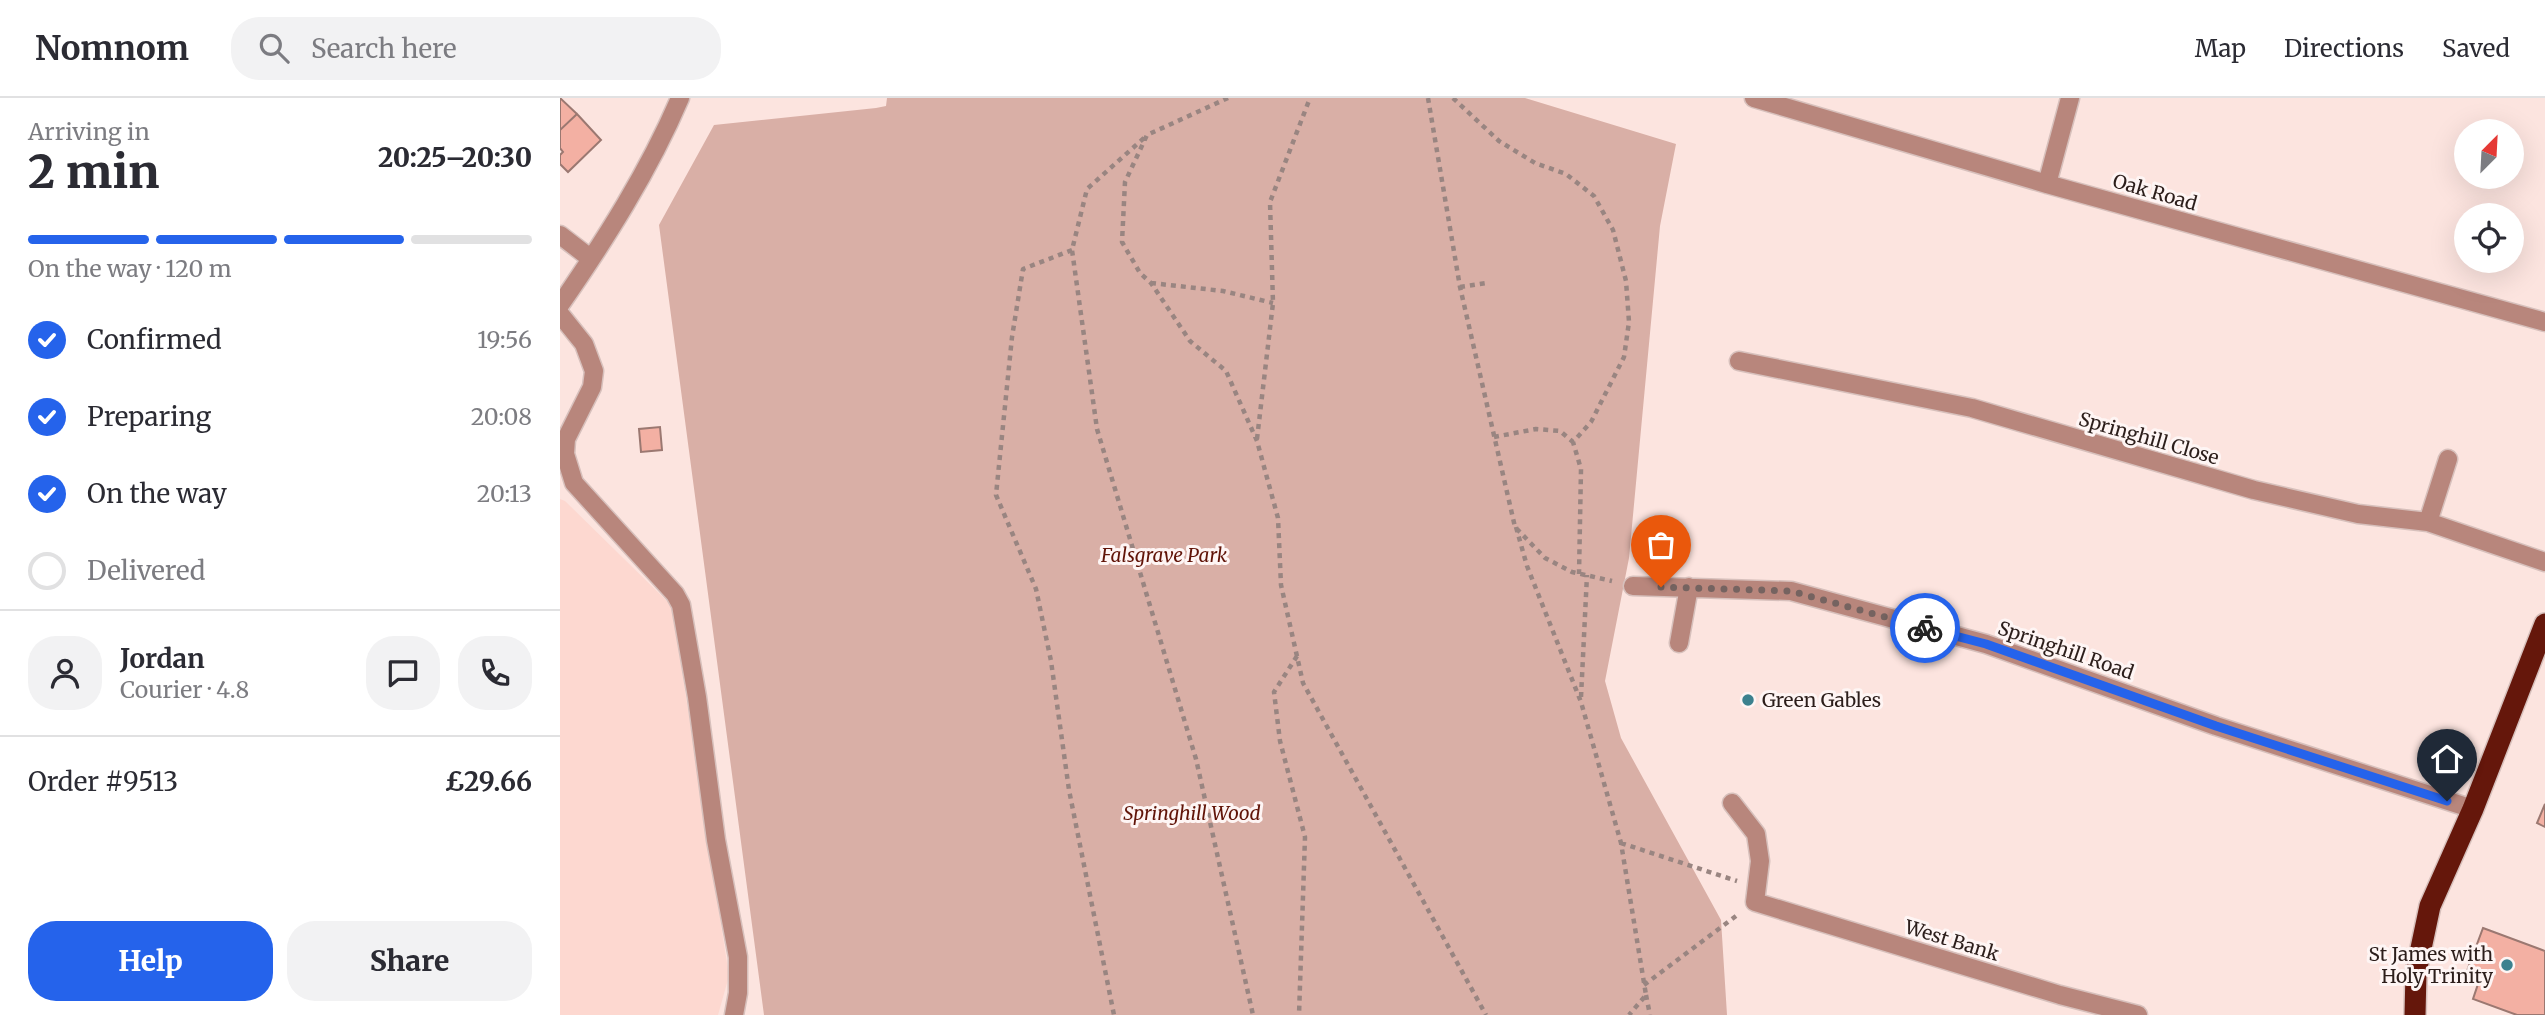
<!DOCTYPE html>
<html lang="en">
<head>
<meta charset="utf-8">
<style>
	body { margin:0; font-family:Merriweather,serif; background:#f2f2f3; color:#2b2b33; height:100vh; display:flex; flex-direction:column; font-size:26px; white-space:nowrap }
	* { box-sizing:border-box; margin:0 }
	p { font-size:23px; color:#7c7c81 }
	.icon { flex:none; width:38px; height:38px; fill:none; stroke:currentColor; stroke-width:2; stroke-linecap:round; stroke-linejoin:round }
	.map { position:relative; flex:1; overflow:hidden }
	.sheet { display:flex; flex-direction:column; background:#fff; width:560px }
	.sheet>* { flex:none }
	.needle { width:46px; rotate:24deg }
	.fabs { position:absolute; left:1894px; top:21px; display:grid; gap:14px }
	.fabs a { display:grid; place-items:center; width:70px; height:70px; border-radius:50%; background:#fff; box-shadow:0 7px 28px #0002; font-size:35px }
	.pin { position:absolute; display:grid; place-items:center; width:60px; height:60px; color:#fff; margin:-72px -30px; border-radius:50% 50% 50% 0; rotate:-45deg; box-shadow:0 0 7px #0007 }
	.pin .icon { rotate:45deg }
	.courier { position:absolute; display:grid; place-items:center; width:70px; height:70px; margin:-35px; border:5px solid #2563eb; border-radius:50%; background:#fff; color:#222; box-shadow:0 2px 9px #0007 }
	.headline em { font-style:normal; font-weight:800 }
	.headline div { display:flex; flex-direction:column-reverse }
	.headline { display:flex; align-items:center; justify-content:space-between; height:119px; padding:0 28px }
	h1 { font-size:46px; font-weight:800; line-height:52px }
	.bar { display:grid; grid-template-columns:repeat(4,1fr); gap:10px 7px; align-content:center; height:84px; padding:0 28px }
	.bar i { height:9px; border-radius:5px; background:#e1e1e2 }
	.bar .current { background:#2563eb }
	.bar p { grid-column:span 4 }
	.line { display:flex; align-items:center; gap:18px; padding:0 28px; border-top:2px solid #e1e1e2 }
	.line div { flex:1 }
	.round { display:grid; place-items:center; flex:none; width:74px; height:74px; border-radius:28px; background:#f2f2f3 }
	ol { padding:0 28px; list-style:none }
	li { display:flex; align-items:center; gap:21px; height:77px }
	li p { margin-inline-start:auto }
	li .icon { padding:7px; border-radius:50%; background:#2563eb; color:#fff; stroke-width:4 }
	li:last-child { color:#7c7c81 }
	li i { width:38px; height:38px; border:4px solid #e1e1e2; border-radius:50% }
	.button { display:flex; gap:14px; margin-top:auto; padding:14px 28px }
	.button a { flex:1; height:80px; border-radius:28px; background:#2563eb; color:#fff; font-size:28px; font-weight:800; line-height:80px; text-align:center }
	.button a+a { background:#f2f2f3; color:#2b2b33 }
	header { display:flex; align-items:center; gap:42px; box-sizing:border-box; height:98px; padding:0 35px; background:#fff; border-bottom:2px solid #e1e1e2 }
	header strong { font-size:33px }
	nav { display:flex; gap:38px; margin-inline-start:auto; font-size:24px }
	.search { width:490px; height:63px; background:#f2f2f3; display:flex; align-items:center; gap:18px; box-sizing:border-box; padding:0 24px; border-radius:28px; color:#7c7c81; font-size:26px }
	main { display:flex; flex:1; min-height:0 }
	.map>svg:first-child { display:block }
	.built { fill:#fdd8d0 }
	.green { fill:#d9afa6 }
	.building { fill:#f3b0a3; stroke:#9b7871; stroke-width:2 }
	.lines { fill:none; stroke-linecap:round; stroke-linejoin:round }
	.minor-casing { stroke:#d7c0bc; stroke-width:21 }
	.highway-casing { stroke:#d7c0bc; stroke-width:24 }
	.path { stroke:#998581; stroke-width:4.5; stroke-dasharray:5 5; stroke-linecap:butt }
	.minor { stroke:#b8867c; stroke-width:18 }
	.highway { stroke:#65170b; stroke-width:21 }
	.done { stroke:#756360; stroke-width:7; stroke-dasharray:0 12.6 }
	.route { stroke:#2563eb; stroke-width:9 }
	.poi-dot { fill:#3c818e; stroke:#fef5f4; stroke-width:2.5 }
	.labels { text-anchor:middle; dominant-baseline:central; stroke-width:6; stroke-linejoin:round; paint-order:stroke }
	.street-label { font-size:19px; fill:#2c1e1b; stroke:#fef5f4 }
	.park-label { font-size:19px; font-style:italic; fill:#611408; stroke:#fef5f4 }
	.poi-label { font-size:19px; fill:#2c1e1b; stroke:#fef5f4; text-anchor:start }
</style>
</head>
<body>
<header>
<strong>Nomnom</strong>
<div class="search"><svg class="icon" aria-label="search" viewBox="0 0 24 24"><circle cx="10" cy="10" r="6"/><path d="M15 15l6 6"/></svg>Search here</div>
<nav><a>Map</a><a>Directions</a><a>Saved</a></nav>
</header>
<main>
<section class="sheet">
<div class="headline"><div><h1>2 min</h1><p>Arriving in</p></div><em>20:25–20:30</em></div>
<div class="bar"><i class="current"></i><i class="current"></i><i class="current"></i><i></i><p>On the way · 120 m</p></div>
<ol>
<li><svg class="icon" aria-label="check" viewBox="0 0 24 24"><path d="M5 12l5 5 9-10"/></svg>Confirmed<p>19:56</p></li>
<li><svg class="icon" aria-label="check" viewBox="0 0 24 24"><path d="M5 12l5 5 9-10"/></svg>Preparing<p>20:08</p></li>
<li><svg class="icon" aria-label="check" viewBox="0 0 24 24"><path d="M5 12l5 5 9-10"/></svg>On the way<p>20:13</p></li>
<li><i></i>Delivered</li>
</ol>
<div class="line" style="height:126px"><a class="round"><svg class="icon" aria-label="person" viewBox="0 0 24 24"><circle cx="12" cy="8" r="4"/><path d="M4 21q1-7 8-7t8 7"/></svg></a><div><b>Jordan</b><p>Courier · 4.8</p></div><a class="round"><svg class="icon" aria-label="chat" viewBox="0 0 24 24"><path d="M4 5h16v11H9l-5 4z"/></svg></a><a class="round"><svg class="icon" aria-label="phone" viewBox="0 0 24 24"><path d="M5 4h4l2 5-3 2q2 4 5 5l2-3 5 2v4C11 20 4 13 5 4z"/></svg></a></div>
<div class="line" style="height:91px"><div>Order #9513</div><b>£29.66</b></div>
<div class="button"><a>Help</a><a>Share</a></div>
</section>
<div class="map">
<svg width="1985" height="917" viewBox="0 0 1985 917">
	<rect width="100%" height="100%" fill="#fce4df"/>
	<!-- built -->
	<path class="built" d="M 0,401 L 5,403 L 112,508 L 169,878 L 158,917 L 0,917 Z"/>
	<!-- green -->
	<path class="green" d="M 327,0 L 965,0 L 1116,46 L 1100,128 L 1069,460 L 1045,583 L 1061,640 L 1161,822 L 1167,917 L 204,917 L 99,127 L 154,27 L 316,10 L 326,8 Z"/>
	<!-- building -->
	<path class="building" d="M 0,0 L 17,16 L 0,32 Z
		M 17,16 L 41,42 L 8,74 L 0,66 L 0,57 L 3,54 L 0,50 L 0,32 Z
		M 100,329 L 102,352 L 81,354 L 79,331 Z
		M 1985,706 L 1985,729 L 1977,725 Z
		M 1923,830 L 1985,853 L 1985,917 L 1957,917 L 1913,901 L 1918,886 L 1904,881 Z"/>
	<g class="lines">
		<defs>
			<path id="minor" d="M 1194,0 L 1487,86 L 1985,224
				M 1487,86 L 1510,0
				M 0,137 L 30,160
				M 0,207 C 45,142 89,73 120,0
				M 0,216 L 24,246 L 34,273 L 32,289 L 6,341 L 5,356 L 14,385 L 115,496 L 121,507 L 137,599 L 156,742 L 178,859 L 178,895 L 174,917
				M 1179,263 L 1412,310 L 1694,392 L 1798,416 L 1868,424 L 1985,464
				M 1868,424 L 1888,361
				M 1073,488 L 1231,493 L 1426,546 L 1656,628 L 1913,711
				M 1119,545 L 1129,489
				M 1172,705 L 1196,736 L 1200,763 L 1195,804 L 1500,897 L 1578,917"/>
			<path id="highway" d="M 1855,917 L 1856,874 L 1870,808 L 1913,711 L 1985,526"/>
		</defs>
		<!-- minor casing -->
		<use href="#minor" class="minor-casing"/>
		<!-- highway casing -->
		<use href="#highway" class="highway-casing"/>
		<!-- path -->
		<path class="path" d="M 668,0 L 587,37 L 565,84 L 562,144 L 580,175 L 591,185 L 630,243 L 666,273 L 697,343 L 718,420 L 721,487 L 743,585 L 926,917
			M 868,0 L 900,189 L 955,429 L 985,460 L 1012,474 L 1052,483
			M 893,0 L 939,43 L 975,65 L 1006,76 L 1034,98 L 1053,132 L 1066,183 L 1069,224 L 1064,259 L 1031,324 L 1013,344 L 1021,371 L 1019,476
			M 584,40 L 527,91 L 512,152 L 537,331 L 636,661 L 693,917
			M 512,152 L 463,171 L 452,239 L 436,397 L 476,491 L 491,563 L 509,692 L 554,917
			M 591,185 L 663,193 L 713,205
			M 900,189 L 926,185
			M 934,339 L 976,331 L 1000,333 L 1013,344
			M 697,341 L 713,205 L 710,104 L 750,0
			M 956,429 L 967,468 L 1021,604 L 1061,745 L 1086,897 L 1069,917
			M 737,558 L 714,594 L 720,643 L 745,739 L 739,917
			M 1021,599 L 1027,477
			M 1061,745 L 1177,783
			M 1084,887 L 1176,818
			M 1086,897 L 1090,917"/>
		<!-- minor -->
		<use href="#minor" class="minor"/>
		<!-- highway -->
		<use href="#highway" class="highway"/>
	</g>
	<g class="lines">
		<!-- done -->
		<path class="done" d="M 1101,489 L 1231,493 L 1365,530"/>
		<!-- route -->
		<path class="route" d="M 1365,530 L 1426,546 L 1656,628 L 1887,703"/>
	</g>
	<!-- markers -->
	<g class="poi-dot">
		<circle cx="1188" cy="602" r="7"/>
		<circle cx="1947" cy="867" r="7"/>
	</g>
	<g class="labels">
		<!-- street labels -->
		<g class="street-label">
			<text transform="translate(1595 94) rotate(16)">Oak Road</text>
			<text transform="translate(1589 340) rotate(16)">Springhill Close</text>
			<text transform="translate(1506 552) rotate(19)">Springhill Road</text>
			<text transform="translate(1392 842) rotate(17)">West Bank</text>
		</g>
		<!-- park labels -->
		<g class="park-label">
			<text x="604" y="457">Falsgrave Park</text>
			<text x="632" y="715">Springhill Wood</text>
		</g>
		<!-- poi labels -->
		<g class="poi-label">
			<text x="1202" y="602">Green Gables</text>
			<text x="1933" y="856" text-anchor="end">St James with<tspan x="1933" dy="22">Holy Trinity</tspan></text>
		</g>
	</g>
</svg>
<div class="fabs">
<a><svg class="needle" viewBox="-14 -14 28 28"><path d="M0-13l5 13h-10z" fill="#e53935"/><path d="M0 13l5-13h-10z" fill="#7c7c81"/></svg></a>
<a><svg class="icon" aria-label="locate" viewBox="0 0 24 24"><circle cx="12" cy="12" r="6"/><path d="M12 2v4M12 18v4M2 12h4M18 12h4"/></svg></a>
</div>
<div class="pin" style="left:1101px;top:489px;background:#ea580c"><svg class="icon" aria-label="bag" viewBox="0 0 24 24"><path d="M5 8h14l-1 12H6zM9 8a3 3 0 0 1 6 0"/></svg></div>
<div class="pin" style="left:1887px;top:703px;background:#1f2937"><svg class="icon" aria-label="home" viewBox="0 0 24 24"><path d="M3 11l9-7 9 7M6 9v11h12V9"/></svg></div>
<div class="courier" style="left:1365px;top:530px"><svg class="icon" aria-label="bike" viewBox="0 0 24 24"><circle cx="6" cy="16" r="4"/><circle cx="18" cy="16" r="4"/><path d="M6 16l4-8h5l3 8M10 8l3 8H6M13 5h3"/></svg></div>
</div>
</main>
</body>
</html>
